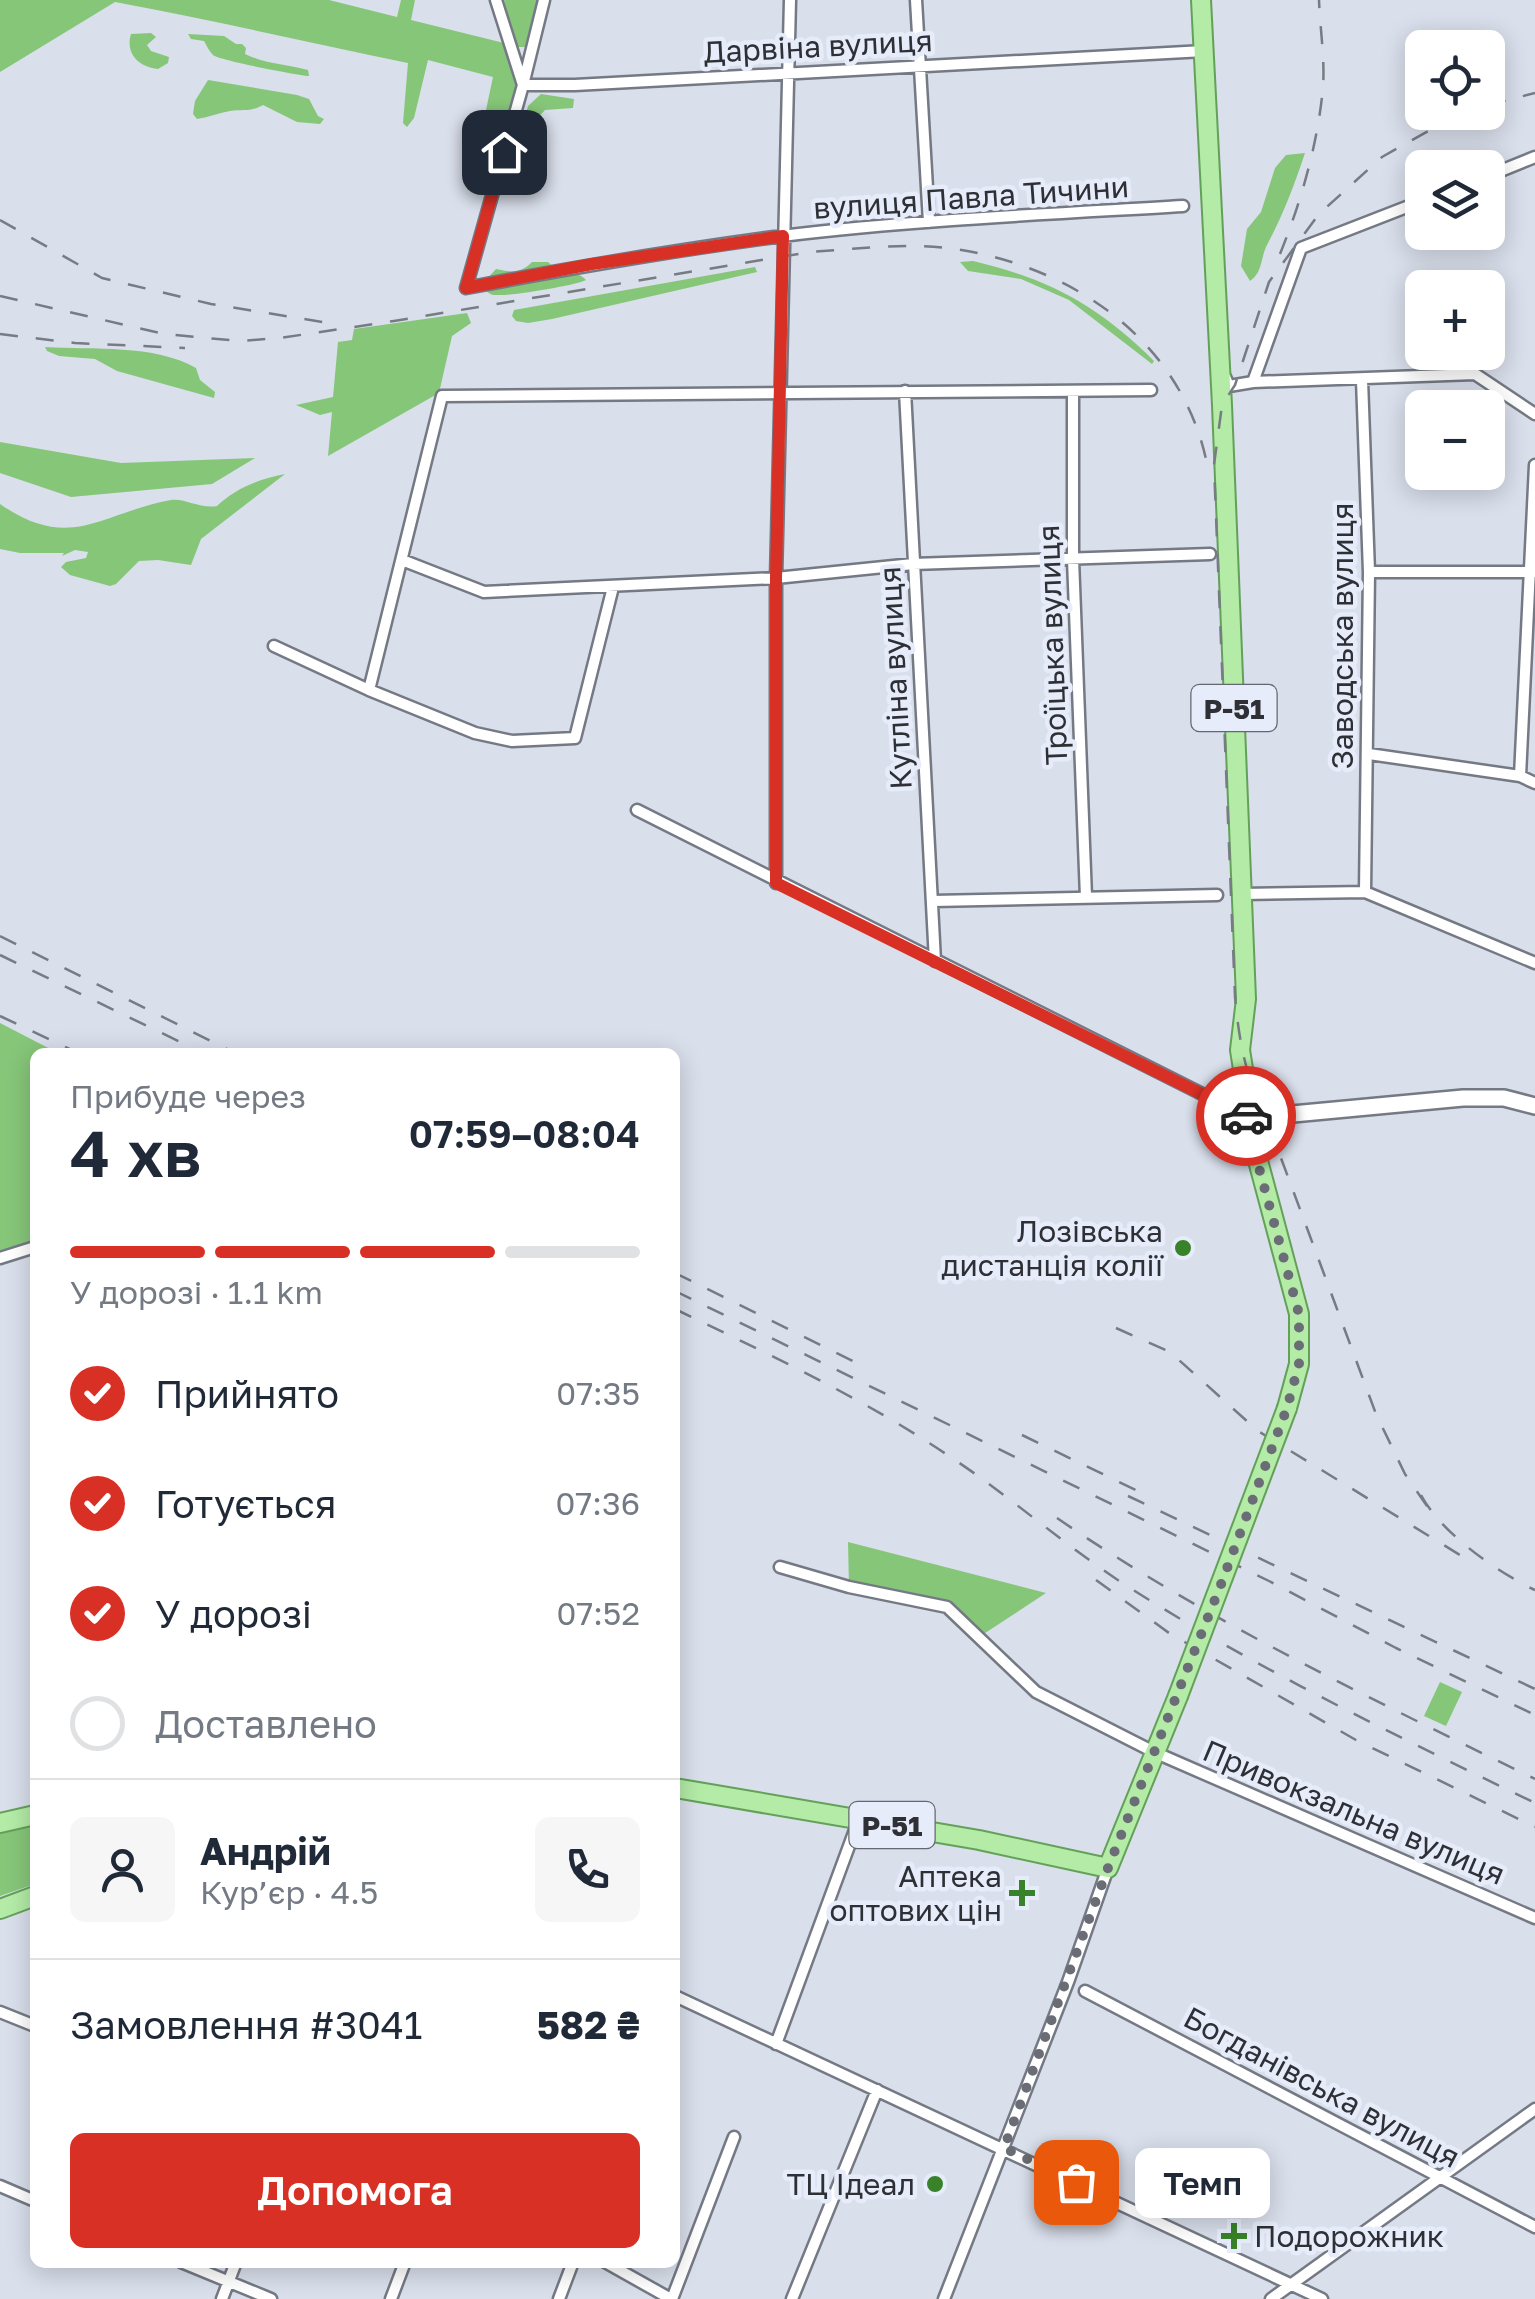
<!DOCTYPE html>
<html lang="uk">
<head>
<meta charset="utf-8">
<style>
	body { margin:0; font-family:"Golos Text",sans-serif; background:#f6f6f7; color:#1f2937; height:100vh; display:flex; flex-direction:column; font-size:38px; white-space:nowrap }
	* { box-sizing:border-box; margin:0 }
	p { font-size:32px; color:#747a83 }
	.icon { flex:none; width:55px; height:55px; fill:none; stroke:currentColor; stroke-width:2; stroke-linecap:round; stroke-linejoin:round }
	.map { position:relative; flex:1; overflow:hidden }
	.side { position:absolute; left:30px; top:1048px; width:650px; height:1220px; display:flex; flex-direction:column; background:#fff; border-radius:15px; box-shadow:0 5px 25px #0003 }
	.side>* { flex:none }
	.tools { position:absolute; left:1405px; top:30px; display:grid; gap:20px }
	.tools a { display:grid; place-items:center; width:100px; height:100px; border-radius:15px; background:#fff; box-shadow:0 5px 25px #0003; font-size:50px }
	.pin { position:absolute; display:grid; place-items:center; width:85px; height:85px; color:#fff; margin:-42px; border-radius:20px; box-shadow:0 5px 15px #0006 }
	.courier { position:absolute; display:grid; place-items:center; width:100px; height:100px; margin:-50px; border:8px solid #d93025; border-radius:50%; background:#fff; color:#222; box-shadow:0 2px 12px #0007 }
	.bubble { position:absolute; height:70px; border-radius:15px; background:#fff; box-shadow:0 5px 25px #0003; font-size:32px; font-weight:600; line-height:70px; text-align:center }
	.headline em { font-style:normal; font-weight:600 }
	.headline div { display:flex; flex-direction:column-reverse }
	.headline { display:flex; align-items:center; justify-content:space-between; height:170px; padding:0 40px }
	h1 { font-size:65px; font-weight:600; line-height:75px }
	.bar { display:grid; grid-template-columns:repeat(4,1fr); gap:15px 10px; align-content:center; height:120px; padding:0 40px }
	.bar i { height:12px; border-radius:8px; background:#e0e1e3 }
	.bar .active { background:#d93025 }
	.bar p { grid-column:span 4 }
	.line { display:flex; align-items:center; gap:25px; padding:0 40px; border-top:2px solid #e0e1e3 }
	.line div { flex:1 }
	.round { display:grid; place-items:center; flex:none; width:105px; height:105px; border-radius:15px; background:#f6f6f7 }
	ol { padding:0 40px; list-style:none }
	li { display:flex; align-items:center; gap:30px; height:110px }
	li p { margin-inline-start:auto }
	li .icon { padding:10px; border-radius:50%; background:#d93025; color:#fff; stroke-width:4 }
	li:last-child { color:#747a83 }
	li i { width:55px; height:55px; border:5px solid #e0e1e3; border-radius:50% }
	.button { display:flex; gap:20px; margin-top:auto; padding:20px 40px }
	.button a { flex:1; height:115px; border-radius:15px; background:#d93025; color:#fff; font-size:40px; font-weight:600; line-height:115px; text-align:center }
	.map>svg:first-child { display:block }
	.green { fill:#86c679 }
	.lines { fill:none; stroke-linecap:round; stroke-linejoin:round }
	.street-casing { stroke:#747984; stroke-width:15 }
	.secondary-casing { stroke:#747984; stroke-width:20 }
	.primary-casing { stroke:#63a159; stroke-width:22 }
	.street { stroke:#fff; stroke-width:10 }
	.secondary { stroke:#fff; stroke-width:15 }
	.primary { stroke:#b3eba7; stroke-width:18 }
	.rail { stroke:#777b83; stroke-width:2.5; stroke-dasharray:18 18; stroke-linecap:butt }
	.primary-bridge-casing { stroke:#63a159; stroke-width:22; stroke-linecap:butt }
	.primary-bridge { stroke:#b3eba7; stroke-width:18 }
	.done { stroke:#6a6d75; stroke-width:10; stroke-dasharray:0 18 }
	.route { stroke:#d93025; stroke-width:12 }
	.poi-dot { fill:#398229; stroke:#e6ecf9; stroke-width:4 }
	.labels { text-anchor:middle; dominant-baseline:central; stroke-width:9; stroke-linejoin:round; paint-order:stroke }
	.shield { fill:#e6ecf9; stroke:#656870; stroke-width:2.5 }
	.shield-label { font-size:28px; font-weight:bold; fill:#2e3035 }
	.street-label { font-size:30px; fill:#2e3035; stroke:#e6ecf9 }
	.poi-label { font-size:30px; fill:#2e3035; stroke:#e6ecf9; text-anchor:end }
</style>
</head>
<body>
<div class="map">
<svg width="1535" height="2299" viewBox="0 0 1535 2299">
	<rect width="100%" height="100%" fill="#d9dfeb"/>
	<!-- green -->
	<path class="green" d="M 0,0 L 329,0 L 397,17 L 401,0 L 415,0 L 411,20 L 508,44 C 512,60 527,108 507,118 C 502,121 496,120 490,121 L 486,110 L 493,77 L 428,60 L 414,118 L 407,127 L 403,123 L 408,63 C 310,43 213,20 115,2 L 0,72 Z
		M 504,0 L 538,0 L 525,47 L 514,47 Z
		M 151,33 L 156,37 L 147,45 L 151,51 L 169,57 L 168,63 L 158,69 C 139,67 125,54 131,34 Z
		M 188,34 L 224,36 L 236,44 L 242,44 L 246,48 L 245,54 C 266,64 285,64 308,70 L 309,76 C 296,75 218,60 213,55 C 209,51 207,46 204,41 L 191,39 Z
		M 208,80 L 297,95 L 309,99 L 318,116 L 324,119 L 320,124 L 297,122 L 263,105 C 251,112 243,109 230,111 C 219,113 209,117 197,119 L 193,114 L 195,101 Z
		M 541,94 L 574,99 L 573,108 L 545,110 L 533,123 L 519,169 L 513,165 L 528,106 Z
		M 1305,153 C 1294,186 1283,215 1267,245 C 1260,259 1263,272 1250,281 L 1241,266 L 1247,229 L 1261,212 L 1275,168 L 1286,155 Z
		M 973,261 C 1049,279 1099,306 1154,361 L 1152,364 L 1069,300 L 1021,279 L 968,271 L 960,262 Z
		M 532,262 L 548,262 C 561,275 578,270 586,280 C 578,285 511,296 499,295 C 490,295 492,295 485,290 L 486,280 L 496,269 C 512,272 520,274 532,262 Z
		M 755,267 L 757,272 L 552,319 L 528,323 L 516,321 L 512,316 L 514,310 Z
		M 467,313 L 471,323 L 452,336 L 439,393 L 328,456 L 332,412 L 320,415 L 296,405 L 333,397 L 338,342 L 352,340 L 354,329 Z
		M 45,347 C 93,350 154,344 196,368 L 200,380 L 215,392 L 214,398 L 117,371 L 95,359 L 59,356 L 47,351 Z
		M 0,442 L 121,463 L 255,458 L 212,484 L 71,497 L 0,473 Z
		M 285,474 L 201,539 L 191,565 L 158,560 L 139,561 L 116,584 L 110,586 L 70,575 L 61,567 L 66,562 L 86,558 L 88,552 L 75,550 L 62,556 L 64,553 L 20,553 L 0,549 L 0,504 C 71,553 100,513 171,500 C 185,498 200,509 217,506 C 236,488 259,479 285,474 Z
		M 0,1023 L 56,1052 L 35,1052 L 35,1247 L 0,1258 Z
		M 848,1542 L 1046,1593 L 979,1637 L 947,1607 L 849,1587 Z
		M 1440,1682 L 1462,1692 L 1446,1726 L 1424,1716 Z
		M 35,1825 L 35,1884 L 0,1896 L 0,1834 Z"/>
	<g class="lines">
		<defs>
			<path id="street" d="M 496,0 L 523,85 L 466,288 C 571,268 676,250 782,236 C 915,220 1049,214 1183,206
				M 544,0 L 523,85 L 575,85 L 1204,51
				M 916,0 L 929,222
				M 1488,176 L 1535,157
				M 1225,377 L 1229,386 L 1253,382 L 1301,248 L 1422,201
				M 1362,380 L 1369,572 L 1365,892
				M 1253,382 L 1475,374 L 1535,414
				M 905,391 L 935,961
				M 1073,392 L 1073,559 L 1086,897
				M 402,560 L 484,592 L 776,578 L 913,564 L 1210,554
				M 1369,572 L 1535,572
				M 274,646 L 369,690 L 475,733 L 512,741 L 575,738 L 613,587
				M 369,690 L 442,396 L 1151,390
				M 1369,754 L 1520,776 L 1535,783
				M 1520,776 L 1535,465
				M 637,810 L 1250,1118
				M 776,883 L 776,578 L 790,0
				M 1242,894 L 1365,892 L 1535,963
				M 933,901 L 1217,895
				M 0,1258 L 35,1247
				M 780,1567 L 849,1587 L 947,1607 L 1036,1692 L 1154,1752 L 1535,1918
				M 1085,1991 L 1535,2227
				M 675,1996 L 1322,2299
				M 0,2012 L 35,2026
				M 776,2044 L 859,1819
				M 0,2186 L 35,2201
				M 181,2262 L 271,2299
				M 605,2262 L 671,2299
				M 222,2299 L 236,2262
				M 391,2299 L 405,2262
				M 559,2299 L 573,2262
				M 672,2299 L 734,2137
				M 792,2299 L 877,2090
				M 944,2299 L 1068,1982 L 1108,1868
				M 1271,2299 L 1535,2109"/>
			<path id="secondary" d="M 1250,1118 L 1463,1098 L 1504,1098 L 1535,1106"/>
			<path id="primary" d="M 1201,0 L 1222,405 L 1246,999 L 1240,1050 L 1257,1157 L 1299,1314 L 1299,1364 L 1287,1408
				M 675,1788 L 979,1840 L 1108,1868 L 1178,1696
				M 0,1823 L 35,1815
				M 0,1909 L 35,1896"/>
		</defs>
		<!-- street casing -->
		<use href="#street" class="street-casing"/>
		<!-- secondary casing -->
		<use href="#secondary" class="secondary-casing"/>
		<!-- primary casing -->
		<use href="#primary" class="primary-casing"/>
		<!-- street -->
		<use href="#street" class="street"/>
		<!-- secondary -->
		<use href="#secondary" class="secondary"/>
		<!-- primary -->
		<use href="#primary" class="primary"/>
		<!-- rail -->
		<path class="rail" d="M 1488,105 L 1535,93
			M 0,220 L 102,278 L 211,304 L 329,323
			M 1280,254 C 1301,202 1318,143 1323,87 C 1325,59 1320,28 1319,0
			M 0,296 L 164,334 L 239,341 L 280,338 L 394,321 L 810,252 C 857,249 909,242 955,249 C 1076,267 1185,344 1208,469
			M 0,334 L 75,343 L 185,348
			M 0,936 L 233,1052
			M 0,955 L 201,1052
			M 0,1016 L 76,1052
			M 675,1273 L 859,1364
			M 675,1291 L 1269,1581 L 1396,1648 L 1535,1715
			M 675,1309 C 768,1354 863,1398 949,1456 C 1010,1496 1065,1546 1127,1586 C 1257,1669 1397,1736 1535,1803
			M 1116,1328 L 1170,1352 L 1258,1431 L 1473,1563
			M 1022,1435 L 1144,1494
			M 1421,1495 C 1441,1533 1497,1572 1535,1590
			M 1128,1496 L 1535,1689
			M 1427,1506 L 1405,1474 L 1376,1414 L 1265,1115 C 1245,1076 1239,1040 1235,997 L 1214,465 L 1222,405 L 1235,385 L 1269,282 L 1319,214 L 1382,157 L 1462,112
			M 1057,1518 C 1207,1621 1372,1699 1535,1779
			M 1096,1580 L 1169,1633 L 1356,1740 L 1535,1827"/>
		<defs>
			<path id="primary-bridge" d="M 1178,1696 L 1287,1408"/>
		</defs>
		<!-- primary-bridge casing -->
		<use href="#primary-bridge" class="primary-bridge-casing"/>
		<!-- primary-bridge -->
		<use href="#primary-bridge" class="primary-bridge"/>
	</g>
	<g class="lines">
		<!-- done -->
		<path class="done" d="M 1076,2182 L 1004,2148 L 1108,1868 L 1220,1587 L 1287,1408 L 1299,1364 L 1299,1314 L 1256,1157 L 1250,1118 L 1246,1116"/>
		<!-- route -->
		<path class="route" d="M 504,152 L 466,288 L 592,264 L 783,236 L 776,578 L 776,883 L 1246,1116"/>
	</g>
	<!-- markers -->
	<g class="poi-dot">
		<circle cx="1183" cy="1248" r="10"/>
		<path d="M1017 1878h10v10h10v10h-10v10h-10v-10h-10v-10h10z"/>
		<circle cx="935" cy="2184" r="10"/>
		<path d="M1229 2221h10v10h10v10h-10v10h-10v-10h-10v-10h10z"/>
	</g>
	<g class="labels">
		<!-- shield labels -->
		<g class="shield">
			<rect x="1191.5" y="685" width="85" height="46" rx="8"/>
			<rect x="849.5" y="1802" width="85" height="46" rx="8"/>
		</g>
		<g class="shield-label">
			<text x="1234" y="708">Р-51</text>
			<text x="892" y="1825">Р-51</text>
		</g>
		<!-- street labels -->
		<g class="street-label">
			<text transform="translate(818 46) rotate(-3)">Дарвіна вулиця</text>
			<text transform="translate(971 197) rotate(-4)">вулиця Павла Тичини</text>
			<text transform="translate(1342 636) rotate(-90)">Заводська вулиця</text>
			<text transform="translate(1052 645) rotate(-92)">Троїцька вулиця</text>
			<text transform="translate(895 678) rotate(-93)">Кутліна вулиця</text>
			<text transform="translate(1354 1812) rotate(23)">Привокзальна вулиця</text>
			<text transform="translate(1322 2087) rotate(28)">Богданівська вулиця</text>
		</g>
		<!-- poi labels -->
		<g class="poi-label">
			<text x="1163" y="1231">Лозівська<tspan x="1163" dy="34">дистанція колії</tspan></text>
			<text x="1002" y="1876">Аптека<tspan x="1002" dy="34">оптових цін</tspan></text>
			<text x="915" y="2184">ТЦ Ідеал</text>
			<text x="1254" y="2236" text-anchor="start">Подорожник</text>
		</g>
	</g>
</svg>
<div class="tools">
<a><svg class="icon" aria-label="locate" viewBox="0 0 24 24"><circle cx="12" cy="12" r="6"/><path d="M12 2v4M12 18v4M2 12h4M18 12h4"/></svg></a>
<a><svg class="icon" aria-label="layers" viewBox="0 0 24 24"><path d="M12 4l9 5-9 5-9-5zM3 14l9 5 9-5"/></svg></a>
<a>+</a>
<a>−</a>
</div>
<div class="pin" style="left:1076px;top:2182px;background:#ea580c"><svg class="icon" aria-label="bag" viewBox="0 0 24 24"><path d="M5 8h14l-1 12H6zM9 8a3 3 0 0 1 6 0"/></svg></div>
<div class="pin" style="left:504px;top:152px;background:#1f2937"><svg class="icon" aria-label="home" viewBox="0 0 24 24"><path d="M3 11l9-7 9 7M6 9v11h12V9"/></svg></div>
<div class="courier" style="left:1246px;top:1116px"><svg class="icon" aria-label="car" viewBox="0 0 24 24"><path d="M5 17H2v-5l4-1 3-4h7l3 4 3 1v5h-3M9 17h6M6 11h13"/><circle cx="7" cy="17" r="2"/><circle cx="17" cy="17" r="2"/></svg></div>
<div class="bubble" style="left:1135px;top:2148px;width:135px">Темп</div>
<section class="side">
<div class="headline"><div><h1>4 хв</h1><p>Прибуде через</p></div><em>07:59–08:04</em></div>
<div class="bar"><i class="active"></i><i class="active"></i><i class="active"></i><i></i><p>У дорозі · 1.1 km</p></div>
<ol>
<li><svg class="icon" aria-label="check" viewBox="0 0 24 24"><path d="M5 12l5 5 9-10"/></svg>Прийнято<p>07:35</p></li>
<li><svg class="icon" aria-label="check" viewBox="0 0 24 24"><path d="M5 12l5 5 9-10"/></svg>Готується<p>07:36</p></li>
<li><svg class="icon" aria-label="check" viewBox="0 0 24 24"><path d="M5 12l5 5 9-10"/></svg>У дорозі<p>07:52</p></li>
<li><i></i>Доставлено</li>
</ol>
<div class="line" style="height:180px"><a class="round"><svg class="icon" aria-label="person" viewBox="0 0 24 24"><circle cx="12" cy="8" r="4"/><path d="M4 21q1-7 8-7t8 7"/></svg></a><div><b>Андрій</b><p>Кур’єр · 4.5</p></div><a class="round"><svg class="icon" aria-label="phone" viewBox="0 0 24 24"><path d="M5 4h4l2 5-3 2q2 4 5 5l2-3 5 2v4C11 20 4 13 5 4z"/></svg></a></div>
<div class="line" style="height:130px"><div>Замовлення #3041</div><b>582 ₴</b></div>
<div class="button"><a>Допомога</a></div>
</section>
</div>
</body>
</html>
